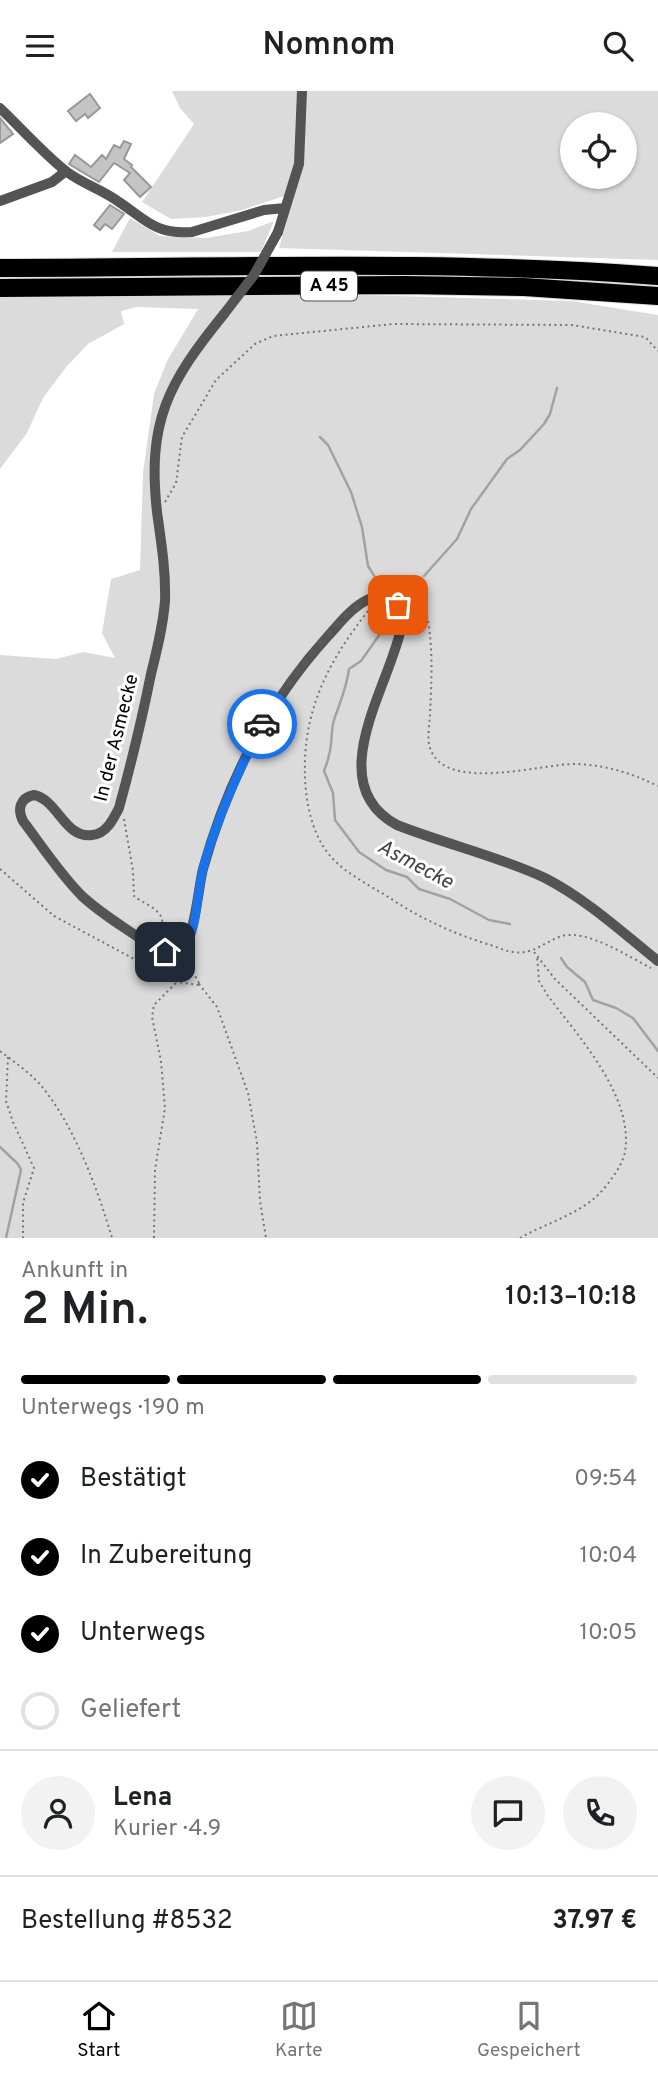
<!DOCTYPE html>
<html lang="de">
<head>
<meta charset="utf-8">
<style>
	body { margin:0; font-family:Overpass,sans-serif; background:#f2f2f2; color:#202124; height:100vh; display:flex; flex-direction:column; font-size:26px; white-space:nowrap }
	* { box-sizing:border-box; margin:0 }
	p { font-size:23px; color:#757577 }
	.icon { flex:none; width:38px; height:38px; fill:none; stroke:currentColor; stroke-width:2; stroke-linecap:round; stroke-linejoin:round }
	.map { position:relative; height:1147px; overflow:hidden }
	.panel { display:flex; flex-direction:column; background:#fff; flex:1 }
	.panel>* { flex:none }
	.controls { position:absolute; left:560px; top:21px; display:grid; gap:14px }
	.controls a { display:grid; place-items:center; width:77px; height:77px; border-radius:50%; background:#fff; box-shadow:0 2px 5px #0004; font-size:35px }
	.pin { position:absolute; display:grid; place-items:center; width:60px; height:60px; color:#fff; margin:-30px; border-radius:14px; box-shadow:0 4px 10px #0006 }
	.courier { position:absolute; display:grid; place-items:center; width:70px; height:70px; margin:-35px; border:5px solid #1a73e8; border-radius:50%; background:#fff; color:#222; box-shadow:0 2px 9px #0007 }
	.summary em { font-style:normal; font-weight:600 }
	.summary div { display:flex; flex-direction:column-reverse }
	.summary { display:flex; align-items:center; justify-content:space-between; height:119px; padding:0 21px }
	h1 { font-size:46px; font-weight:600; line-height:52px }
	.bar { display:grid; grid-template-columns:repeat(4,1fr); gap:10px 7px; align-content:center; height:84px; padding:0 21px }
	.bar i { height:9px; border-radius:5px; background:#e0e0e0 }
	.bar .active { background:#000 }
	.bar p { grid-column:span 4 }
	.line { display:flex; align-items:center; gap:18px; padding:0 21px; border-top:2px solid #e0e0e0 }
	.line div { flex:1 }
	.round { display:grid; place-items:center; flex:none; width:74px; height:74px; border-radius:37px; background:#f2f2f2 }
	ol { padding:0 21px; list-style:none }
	li { display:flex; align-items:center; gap:21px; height:77px }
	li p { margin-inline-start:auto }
	li .icon { padding:7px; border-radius:50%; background:#000; color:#fff; stroke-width:4 }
	li:last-child { color:#757577 }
	li i { width:38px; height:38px; border:4px solid #e0e0e0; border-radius:50% }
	header { display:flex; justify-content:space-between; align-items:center; height:91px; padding:0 21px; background:#fff; font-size:32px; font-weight:600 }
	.tabs { display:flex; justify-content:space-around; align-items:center; height:98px; border-top:2px solid #e0e0e0; background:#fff; font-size:19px; color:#757577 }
	.tabs a { display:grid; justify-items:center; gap:4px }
	.tabs .active { color:#000 }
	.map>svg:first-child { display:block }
	.green { fill:#dbdbdb; fill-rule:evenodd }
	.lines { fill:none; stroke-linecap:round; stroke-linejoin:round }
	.stream { stroke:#a2a2a2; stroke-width:2.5 }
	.building { fill:#c4c4c4; stroke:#989898; stroke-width:2 }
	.motorway-casing { stroke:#dbdbdb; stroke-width:20 }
	.path { stroke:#767676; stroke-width:2; stroke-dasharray:2 3.5; stroke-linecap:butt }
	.minor { stroke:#545454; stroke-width:10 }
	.motorway { stroke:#000; stroke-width:18 }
	.minor-bridge { stroke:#545454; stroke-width:10 }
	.done { stroke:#595959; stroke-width:7; stroke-dasharray:0 12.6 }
	.route { stroke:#1a73e8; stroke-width:9 }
	.labels { text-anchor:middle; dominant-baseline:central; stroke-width:6; stroke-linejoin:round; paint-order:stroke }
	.shield { fill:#fff; stroke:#4c4c4c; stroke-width:2 }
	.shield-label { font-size:18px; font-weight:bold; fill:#000 }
	.street-label { font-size:19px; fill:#000; stroke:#fff }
	.water-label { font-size:21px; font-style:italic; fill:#434343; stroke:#fff }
</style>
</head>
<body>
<header><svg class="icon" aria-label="menu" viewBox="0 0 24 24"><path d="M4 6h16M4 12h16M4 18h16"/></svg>Nomnom<svg class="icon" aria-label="search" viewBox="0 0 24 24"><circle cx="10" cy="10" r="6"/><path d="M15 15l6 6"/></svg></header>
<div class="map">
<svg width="658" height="1147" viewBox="0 0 658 1147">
	<rect width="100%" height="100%" fill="#fff"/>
	<!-- green -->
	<path class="green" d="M 172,0 L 300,0 L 295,73 L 287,104 L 242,119 L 206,126 L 171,128 L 142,111 L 194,33 L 180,17 Z
		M 306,0 L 658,0 L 658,169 L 279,157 L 303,73 ZM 572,33 L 625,33 L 625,86 L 572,86 Z
		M 130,127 L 160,145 L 206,147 L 248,140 L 274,130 L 261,161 L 112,161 Z
		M 261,201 L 571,210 L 658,224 L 658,1147 L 0,1147 L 0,564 L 56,568 L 83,561 L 115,567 L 102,542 L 111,488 L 140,479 L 143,382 L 154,303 L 167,270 L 198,218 L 137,216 L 121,220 L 124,233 L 88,253 L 67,275 L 43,307 L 27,342 L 0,378 L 0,205 Z"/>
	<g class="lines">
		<!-- stream -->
		<path class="stream" d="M 320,346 L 328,354 L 351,401 L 362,436 L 368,475 L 380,494
			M 424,485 L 457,448 L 471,418 L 507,368 L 520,359 L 544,333 L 550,323 L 557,297
			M 380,519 L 380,543 L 361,570 L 349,578 C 347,595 341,609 335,626 C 330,638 333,652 329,664 C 328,670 326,675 324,680 L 333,702 L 335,729 L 359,761 L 386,779 L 407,786 L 419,798 L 450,808 L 489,829 L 510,833
			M 561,867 L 567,876 L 585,891 L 593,909 L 616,917 L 633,927 L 658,960
			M 0,1056 L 18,1073 L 21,1079 L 6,1147"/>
	</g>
	<!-- building -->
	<path class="building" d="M 90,3 L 100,17 L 88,27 L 85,23 L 76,30 L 68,20 Z
		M 0,27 L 13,43 L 0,52 Z
		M 124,50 L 131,53 L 124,68 L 132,74 L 131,76 L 151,96 L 140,106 L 124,89 L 130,82 L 114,72 L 99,91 L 69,73 L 75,64 L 91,76 L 102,64 L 106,68 L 114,54 L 120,57 Z
		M 110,114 L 124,123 L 112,138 L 105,133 L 100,139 L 94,134 Z"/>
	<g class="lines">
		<defs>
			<path id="motorway" d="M 0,177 C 219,177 439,168 658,185
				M 0,197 L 404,194 L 524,196 L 658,205"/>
		</defs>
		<!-- motorway casing -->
		<use href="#motorway" class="motorway-casing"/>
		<!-- path -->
		<path class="path" d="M 165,411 L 176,392 L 182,346 L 216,289 L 255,253 L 273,245 L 393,233 L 572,234 L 645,246 L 658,260
			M 400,506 L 415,500 C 437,521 431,596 430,625 C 429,635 427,648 430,657 C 445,703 543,672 576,673 C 606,674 631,682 658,695
			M 368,520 C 324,576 299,628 306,701 C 309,725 316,751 334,769 C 351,786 375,797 396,811 C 426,830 453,842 487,853 C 495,855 504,860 513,861 C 533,864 544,851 562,845 C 587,838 629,866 651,877
			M 124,728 L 133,780 L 134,805 C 142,812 159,817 162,828 C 163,833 160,842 159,847
			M 0,778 L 54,825 L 177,891 L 199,894
			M 534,861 L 555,888 L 658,987
			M 185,866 L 200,894 L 199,893 L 217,916 L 248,1002 L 257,1051 L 260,1110 L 266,1147
			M 0,960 C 13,970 26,979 38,991 C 73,1031 97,1096 112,1147
			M 8,966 L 6,1010 L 13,1031 L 34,1077 L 23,1112 L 23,1147
			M 154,1147 L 155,1079 L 165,1017 L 161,970 L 152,926 L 154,914 L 177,891
			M 520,1147 C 546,1132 578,1124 600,1102 C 610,1091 622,1075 625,1061 C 634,1006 579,946 548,905 L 539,890 L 537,865"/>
		<!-- minor -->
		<path class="minor" d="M 0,17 C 22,38 43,62 67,81 C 83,93 103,99 119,111 C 146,129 156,144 192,141 L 264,119 L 285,117
			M 0,110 L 52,91 L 66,80
			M 278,141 L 299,73 L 302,0
			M 224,223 C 168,292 147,330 157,421 C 161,450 166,480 165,510 C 163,535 157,559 151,583 C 142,628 131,673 119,717 C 113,729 106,743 92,744 C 65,748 58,709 34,704 C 20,707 17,718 23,730 C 42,755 60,783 82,805 C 99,821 119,833 138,846 C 148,853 164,866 177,861 C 195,855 198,796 203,778 C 227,692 268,611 328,545 C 340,532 351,517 367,509 C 386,499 403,513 402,533 C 392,592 319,692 397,734 C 445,753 498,765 545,787 C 586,808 622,841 658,870"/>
		<!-- motorway -->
		<use href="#motorway" class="motorway"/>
		<!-- minor-bridge -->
		<path class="minor-bridge" d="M 224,223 L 254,184 L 278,141"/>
	</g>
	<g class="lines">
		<!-- done -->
		<path class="done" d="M 262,633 C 277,605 343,514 373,507 C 382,505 391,507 398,514"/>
		<!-- route -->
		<path class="route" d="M 165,861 C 175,863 183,860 188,851 C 198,829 197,801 203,777 C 217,727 239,679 262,633"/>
	</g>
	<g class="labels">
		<!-- shield labels -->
		<rect class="shield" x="301" y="180.5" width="56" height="29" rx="5"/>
		<g class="shield-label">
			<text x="329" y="195">A 45</text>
		</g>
		<!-- street labels -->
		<g class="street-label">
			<text transform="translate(117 647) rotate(-76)">In der Asmecke</text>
		</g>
		<!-- water labels -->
		<g class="water-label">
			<text transform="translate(415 774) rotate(28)">Asmecke</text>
		</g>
	</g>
</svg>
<div class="controls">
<a><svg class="icon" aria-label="locate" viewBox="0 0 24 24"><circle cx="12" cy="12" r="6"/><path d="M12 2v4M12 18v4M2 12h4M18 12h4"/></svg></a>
</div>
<div class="pin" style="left:398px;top:514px;background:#ea580c"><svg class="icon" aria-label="bag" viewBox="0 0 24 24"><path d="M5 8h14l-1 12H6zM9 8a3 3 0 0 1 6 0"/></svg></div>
<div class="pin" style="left:165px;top:861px;background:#1f2937"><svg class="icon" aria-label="home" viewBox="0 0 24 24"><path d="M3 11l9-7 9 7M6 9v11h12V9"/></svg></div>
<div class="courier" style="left:262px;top:633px"><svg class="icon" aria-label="car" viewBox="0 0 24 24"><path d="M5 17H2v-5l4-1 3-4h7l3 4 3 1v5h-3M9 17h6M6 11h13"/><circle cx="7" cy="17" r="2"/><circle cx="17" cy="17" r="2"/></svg></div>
</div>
<section class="panel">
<div class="summary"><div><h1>2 Min.</h1><p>Ankunft in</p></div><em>10:13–10:18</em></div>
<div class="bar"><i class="active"></i><i class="active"></i><i class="active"></i><i></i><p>Unterwegs · 190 m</p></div>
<ol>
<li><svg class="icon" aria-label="check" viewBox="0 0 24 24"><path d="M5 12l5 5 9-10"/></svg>Bestätigt<p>09:54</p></li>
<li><svg class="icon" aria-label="check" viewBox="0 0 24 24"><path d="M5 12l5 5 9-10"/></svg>In Zubereitung<p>10:04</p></li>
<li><svg class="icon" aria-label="check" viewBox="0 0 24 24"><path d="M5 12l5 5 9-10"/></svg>Unterwegs<p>10:05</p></li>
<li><i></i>Geliefert</li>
</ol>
<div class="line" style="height:126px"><a class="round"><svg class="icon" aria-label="person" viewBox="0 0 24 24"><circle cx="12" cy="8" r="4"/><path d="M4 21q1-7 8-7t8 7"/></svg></a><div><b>Lena</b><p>Kurier · 4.9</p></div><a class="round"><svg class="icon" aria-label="chat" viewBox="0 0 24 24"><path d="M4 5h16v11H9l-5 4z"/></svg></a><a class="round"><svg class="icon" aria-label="phone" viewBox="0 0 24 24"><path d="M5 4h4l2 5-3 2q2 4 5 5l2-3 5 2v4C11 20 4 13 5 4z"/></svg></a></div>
<div class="line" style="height:91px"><div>Bestellung #8532</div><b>37.97 €</b></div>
</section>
<nav class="tabs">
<a class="active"><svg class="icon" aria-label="home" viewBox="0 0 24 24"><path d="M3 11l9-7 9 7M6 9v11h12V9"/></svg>Start</a>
<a><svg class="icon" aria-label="map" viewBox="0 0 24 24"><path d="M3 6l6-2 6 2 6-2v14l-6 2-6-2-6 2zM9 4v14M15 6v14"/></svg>Karte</a>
<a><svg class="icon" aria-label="saved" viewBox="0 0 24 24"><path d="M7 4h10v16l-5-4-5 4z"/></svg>Gespeichert</a>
</nav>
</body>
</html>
